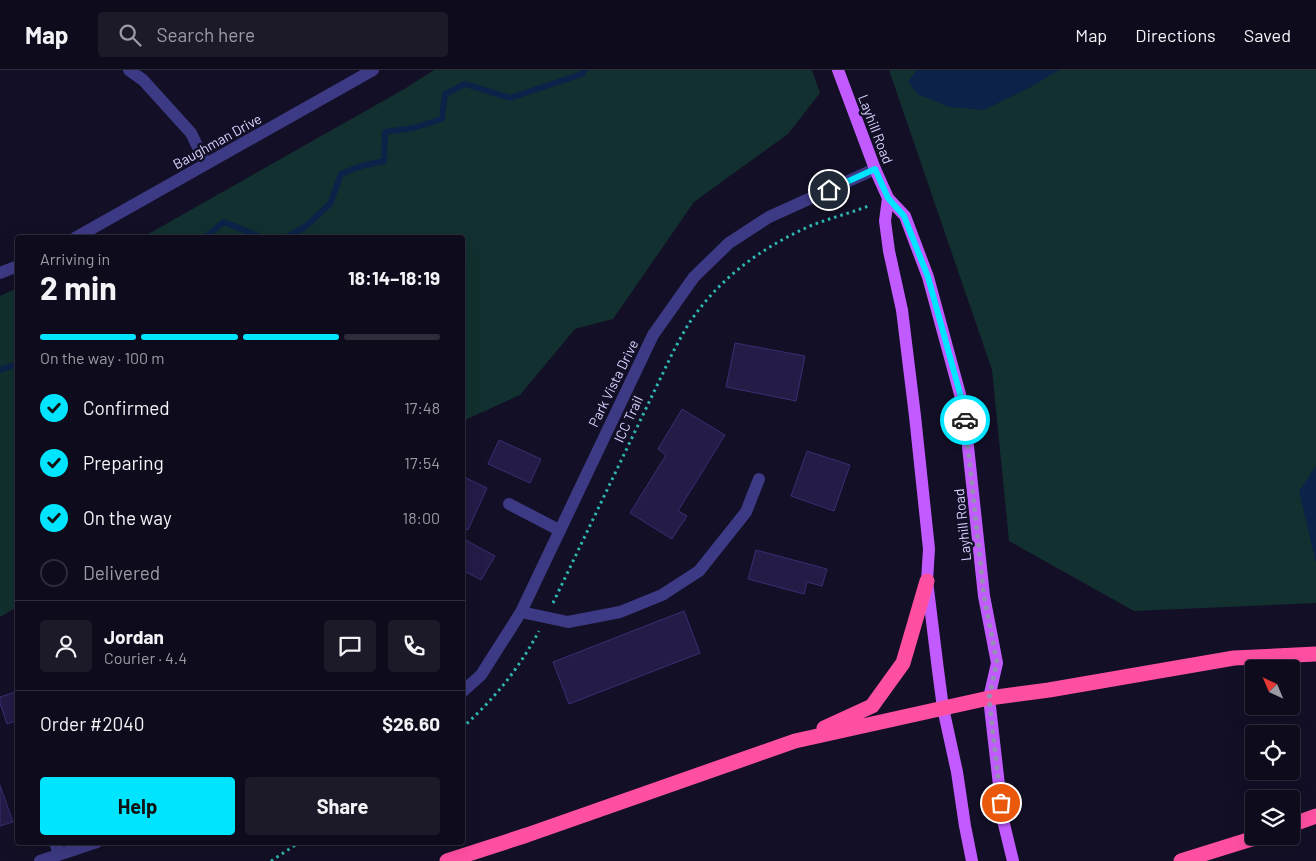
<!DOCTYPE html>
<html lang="en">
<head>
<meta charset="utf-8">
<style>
	body { margin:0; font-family:Barlow,sans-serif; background:#1c1929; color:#f1f3f6; height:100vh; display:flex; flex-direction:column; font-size:19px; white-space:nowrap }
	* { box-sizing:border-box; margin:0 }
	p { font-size:16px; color:#9b9ba3 }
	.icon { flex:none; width:28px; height:28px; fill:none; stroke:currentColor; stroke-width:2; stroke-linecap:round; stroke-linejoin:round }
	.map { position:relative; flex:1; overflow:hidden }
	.side { position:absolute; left:15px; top:165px; width:450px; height:610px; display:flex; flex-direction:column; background:#0e0b1c; border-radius:5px; box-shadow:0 5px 20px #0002,0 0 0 1px #2e2b3b }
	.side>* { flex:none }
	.needle { width:32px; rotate:316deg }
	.buttons { position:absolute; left:1245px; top:590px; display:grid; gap:10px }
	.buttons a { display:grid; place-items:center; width:55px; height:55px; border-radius:5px; background:#0e0b1c; box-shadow:0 5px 20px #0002,0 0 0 1px #2e2b3b; font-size:25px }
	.pin { position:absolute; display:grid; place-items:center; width:42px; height:42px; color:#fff; margin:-21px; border:2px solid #fff; border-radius:50%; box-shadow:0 1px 5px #0007 }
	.courier { position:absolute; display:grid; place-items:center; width:50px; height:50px; margin:-25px; border:4px solid #00e5ff; border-radius:50%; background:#fff; color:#222; box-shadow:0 1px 6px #0007 }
	.headline em { font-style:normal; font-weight:700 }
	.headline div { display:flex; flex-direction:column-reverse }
	.headline { display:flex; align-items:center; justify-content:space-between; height:85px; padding:0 25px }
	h1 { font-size:32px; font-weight:700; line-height:38px }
	.bar { display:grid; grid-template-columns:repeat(4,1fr); gap:8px 5px; align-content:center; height:60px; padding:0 25px }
	.bar i { height:6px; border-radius:4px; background:#2e2b3b }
	.bar .on { background:#00e5ff }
	.bar p { grid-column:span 4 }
	.line { display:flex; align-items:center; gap:12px; padding:0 25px; border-top:1px solid #2e2b3b }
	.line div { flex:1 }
	.round { display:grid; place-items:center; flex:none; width:52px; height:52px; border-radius:5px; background:#1c1929 }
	ol { padding:0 25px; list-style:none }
	li { display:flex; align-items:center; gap:15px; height:55px }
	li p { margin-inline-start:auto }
	li .icon { padding:5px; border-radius:50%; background:#00e5ff; color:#111; stroke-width:4 }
	li:last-child { color:#9b9ba3 }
	li i { width:28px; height:28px; border:2px solid #2e2b3b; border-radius:50% }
	.button { display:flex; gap:10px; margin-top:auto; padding:10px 25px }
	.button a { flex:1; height:58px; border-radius:5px; background:#00e5ff; color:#111; font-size:20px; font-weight:700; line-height:58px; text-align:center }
	.button a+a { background:#1c1929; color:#f1f3f6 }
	header { display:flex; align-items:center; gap:30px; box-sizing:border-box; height:70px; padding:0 25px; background:#0e0b1c; border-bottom:1px solid #2e2b3b }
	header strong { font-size:24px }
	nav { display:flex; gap:28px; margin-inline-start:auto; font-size:18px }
	.search { width:350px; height:45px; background:#1c1929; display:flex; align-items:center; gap:12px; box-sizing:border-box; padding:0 18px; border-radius:5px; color:#9b9ba3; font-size:19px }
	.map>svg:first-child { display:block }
	.green { fill:#12302f }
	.water { fill:#0c2248 }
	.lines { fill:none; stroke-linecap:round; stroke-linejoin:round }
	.stream { stroke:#0c2248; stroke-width:6 }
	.building { fill:#241b47; stroke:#3b2d73 }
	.path { stroke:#2fb8b0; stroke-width:3; stroke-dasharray:2.5 4; stroke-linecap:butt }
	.minor { stroke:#3d3a85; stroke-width:12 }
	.major { stroke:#c25bff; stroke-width:12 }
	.highway { stroke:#ff4fa3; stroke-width:15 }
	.done { stroke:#948fb3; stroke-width:5; stroke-dasharray:0 9 }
	.route { stroke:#00e5ff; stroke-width:6 }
	.labels { text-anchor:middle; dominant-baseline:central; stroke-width:5; stroke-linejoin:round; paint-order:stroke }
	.street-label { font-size:14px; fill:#d9d4ff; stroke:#130f26 }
</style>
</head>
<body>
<header>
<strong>Map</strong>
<div class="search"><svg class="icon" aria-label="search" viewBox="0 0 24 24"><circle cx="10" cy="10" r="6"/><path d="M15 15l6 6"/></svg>Search here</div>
<nav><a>Map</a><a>Directions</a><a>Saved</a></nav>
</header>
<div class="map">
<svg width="1316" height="791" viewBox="0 0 1316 791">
	<rect width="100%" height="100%" fill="#130f26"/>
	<!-- green -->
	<path class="green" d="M 434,0 L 812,0 L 820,23 L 788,64 L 694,132 L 613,249 L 575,259 L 520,325 L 463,351 L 462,168 L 143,167 L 406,18 Z
		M 889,0 L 1316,0 L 1316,533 L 1134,541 L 1009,471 L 992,300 Z
		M 17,218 L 17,537 L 0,547 L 0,226 Z"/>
	<!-- water -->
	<path class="water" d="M 917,0 L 1059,0 L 1031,17 L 984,40 L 949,37 L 917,24 L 908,11 Z
		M 1316,396 L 1316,493 L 1299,421 Z"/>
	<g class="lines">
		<!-- stream -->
		<path class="stream" d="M 204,168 L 224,152 L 263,168
			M 285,168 L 305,157 L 330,134 L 341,104 L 361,96 L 384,91 L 385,62 L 413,58 L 442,49 L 445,24 L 465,14 L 510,28 L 582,4 L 585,0
			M 0,300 L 18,294"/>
	</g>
	<!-- building -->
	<path class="building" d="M 735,273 L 805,286 L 796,331 L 726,317 Z
		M 682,339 L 725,365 L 678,441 L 687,446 L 672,469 L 630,443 L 666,385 L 658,379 Z
		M 499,370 L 541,389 L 530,413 L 488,394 Z
		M 807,381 L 850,395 L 834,441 L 791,426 Z
		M 462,406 L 487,418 L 468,460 L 462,458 Z
		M 462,468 L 495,486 L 481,510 L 462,500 Z
		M 756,480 L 827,499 L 822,516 L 807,512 L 804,524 L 748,509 Z
		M 684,541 L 700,583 L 569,634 L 553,592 Z
		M 18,621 L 18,650 L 7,654 L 0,633 L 0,627 Z
		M 0,715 L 13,752 L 0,756 Z"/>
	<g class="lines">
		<!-- path -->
		<path class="path" d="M 553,533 L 673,282 C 679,271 685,259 692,249 C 722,206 763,177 810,156 C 830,148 851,143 871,135
			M 462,658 C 495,628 518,600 539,561
			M 271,791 L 300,772"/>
		<!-- minor -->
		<path class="minor" d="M 129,0 L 143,10 L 191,63 L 206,94
			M 75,168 L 373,0
			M 0,203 L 18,196
			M 509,434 L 559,460
			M 521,542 L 568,552 L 620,542 L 662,525 L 699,501 L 746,442 L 759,409
			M 462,622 L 481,605 L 521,542 L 653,265 L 694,207 L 729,173 L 769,147 L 875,99
			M 55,772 L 59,784
			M 40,791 L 97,772"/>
		<!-- major -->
		<path class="major" d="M 838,0 L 875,99 L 888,128 L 905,146 L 928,207 L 964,339 L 984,526 L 997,593 L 989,628 L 1003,750 L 1013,791
			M 888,128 L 885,151 L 889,181 L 902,240 L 915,346 L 929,479 L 927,511 L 938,600 L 943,638 L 957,702 L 965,756 L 972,791"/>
		<!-- highway -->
		<path class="highway" d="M 824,658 L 872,636 L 903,593 L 927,511
			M 1291,755 L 1316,746
			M 447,791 L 527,765 L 795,671 L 989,628 L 1049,620 L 1234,588 L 1316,584
			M 1181,791 L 1261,766"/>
	</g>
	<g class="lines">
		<!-- done -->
		<path class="done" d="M 965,350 L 984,526 L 997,592 L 989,628 L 1001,733"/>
		<!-- route -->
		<path class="route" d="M 829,120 L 875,99 L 888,128 L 904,146 L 928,207 L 964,338 L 965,350"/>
	</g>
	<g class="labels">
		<!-- street labels -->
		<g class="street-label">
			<text transform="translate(876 59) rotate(69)">Layhill Road</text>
			<text transform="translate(217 71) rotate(-29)">Baughman Drive</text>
			<text transform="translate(613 313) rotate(-64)">Park Vista Drive</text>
			<text transform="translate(628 349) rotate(-65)">ICC Trail</text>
			<text transform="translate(962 455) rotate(-96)">Layhill Road</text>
		</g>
	</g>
</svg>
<div class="buttons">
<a><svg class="needle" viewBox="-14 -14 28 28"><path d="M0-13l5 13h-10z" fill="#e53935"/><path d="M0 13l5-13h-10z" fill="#9b9ba3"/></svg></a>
<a><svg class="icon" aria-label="locate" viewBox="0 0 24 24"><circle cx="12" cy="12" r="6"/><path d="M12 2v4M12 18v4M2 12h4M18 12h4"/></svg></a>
<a><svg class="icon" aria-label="layers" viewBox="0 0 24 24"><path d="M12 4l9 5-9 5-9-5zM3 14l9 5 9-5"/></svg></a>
</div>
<div class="pin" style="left:1001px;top:733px;background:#ea580c"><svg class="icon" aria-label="bag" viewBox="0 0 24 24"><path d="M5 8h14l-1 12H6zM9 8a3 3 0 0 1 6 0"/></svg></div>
<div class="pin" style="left:829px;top:120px;background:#1f2937"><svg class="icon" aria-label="home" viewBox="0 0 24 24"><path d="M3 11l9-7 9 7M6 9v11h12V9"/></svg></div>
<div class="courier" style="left:965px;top:350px"><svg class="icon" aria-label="car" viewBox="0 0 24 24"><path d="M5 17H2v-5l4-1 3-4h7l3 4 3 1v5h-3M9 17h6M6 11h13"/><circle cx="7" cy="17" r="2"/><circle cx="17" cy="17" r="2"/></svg></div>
<section class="side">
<div class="headline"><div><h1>2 min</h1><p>Arriving in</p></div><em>18:14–18:19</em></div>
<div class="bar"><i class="on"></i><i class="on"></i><i class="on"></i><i></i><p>On the way · 100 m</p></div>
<ol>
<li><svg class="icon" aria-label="check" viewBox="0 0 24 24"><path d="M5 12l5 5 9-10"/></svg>Confirmed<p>17:48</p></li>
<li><svg class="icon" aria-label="check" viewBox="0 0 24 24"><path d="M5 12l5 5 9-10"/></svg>Preparing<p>17:54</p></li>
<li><svg class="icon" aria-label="check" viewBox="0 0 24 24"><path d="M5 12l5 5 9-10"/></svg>On the way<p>18:00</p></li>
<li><i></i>Delivered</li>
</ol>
<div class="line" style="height:90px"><a class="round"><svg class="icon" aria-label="person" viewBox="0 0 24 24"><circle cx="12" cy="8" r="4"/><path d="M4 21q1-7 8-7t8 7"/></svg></a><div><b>Jordan</b><p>Courier · 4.4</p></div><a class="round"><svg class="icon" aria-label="chat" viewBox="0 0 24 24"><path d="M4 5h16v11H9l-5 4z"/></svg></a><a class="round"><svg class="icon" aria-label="phone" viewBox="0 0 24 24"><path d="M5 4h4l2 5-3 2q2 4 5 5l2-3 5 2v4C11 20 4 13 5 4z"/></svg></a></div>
<div class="line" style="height:65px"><div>Order #2040</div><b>$26.60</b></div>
<div class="button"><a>Help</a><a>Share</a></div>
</section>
</div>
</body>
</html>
